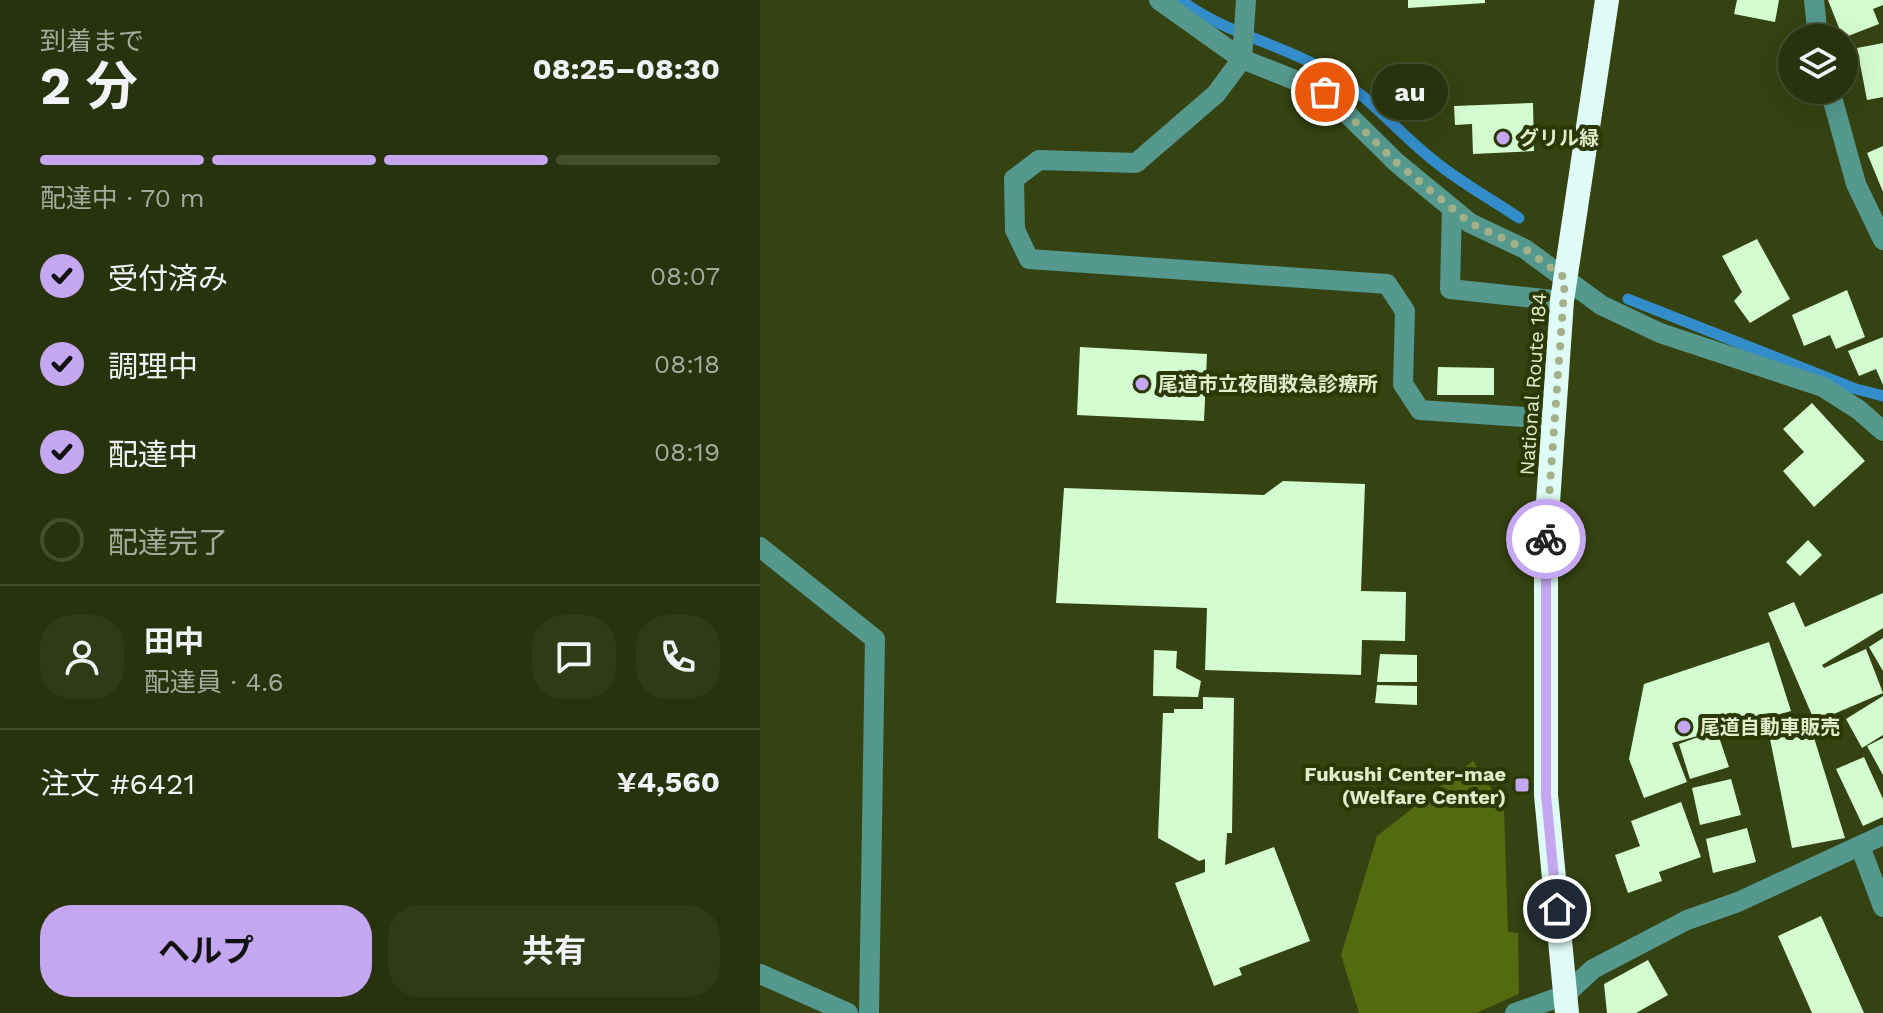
<!DOCTYPE html>
<html lang="ja">
<head>
<meta charset="utf-8">
<style>
	body { margin:0; font-family:"Work Sans","Noto Sans JP",sans-serif; background:#303a16; color:#f1f3f6; height:100vh; display:flex; flex-direction:column; font-size:30px; white-space:nowrap }
	* { box-sizing:border-box; margin:0 }
	p { font-size:26px; color:#a5aa9d }
	.icon { flex:none; width:44px; height:44px; fill:none; stroke:currentColor; stroke-width:2; stroke-linecap:round; stroke-linejoin:round }
	.map { position:relative; flex:1; overflow:hidden }
	.sheet { display:flex; flex-direction:column; background:#28320d; width:760px }
	.sheet>* { flex:none }
	.controls { position:absolute; left:1018px; top:24px; display:grid; gap:16px }
	.controls a { display:grid; place-items:center; width:80px; height:80px; border-radius:50%; background:#28320d; box-shadow:0 8px 32px #0002,0 0 0 2px #444d2e; font-size:40px }
	.pin { position:absolute; display:grid; place-items:center; width:68px; height:68px; color:#fff; margin:-34px; border:4px solid #fff; border-radius:50%; box-shadow:0 2px 8px #0007 }
	.courier { position:absolute; display:grid; place-items:center; width:80px; height:80px; margin:-40px; border:6px solid #c5a6f0; border-radius:50%; background:#fff; color:#222; box-shadow:0 2px 10px #0007 }
	.bubble { position:absolute; height:56px; border-radius:28px; background:#28320d; box-shadow:0 8px 32px #0002,0 0 0 2px #444d2e; font-size:26px; font-weight:700; line-height:56px; text-align:center }
	.summary em { font-style:normal; font-weight:700 }
	.summary div { display:flex; flex-direction:column-reverse }
	.summary { display:flex; align-items:center; justify-content:space-between; height:136px; padding:0 40px }
	h1 { font-size:52px; font-weight:700; line-height:60px }
	.bar { display:grid; grid-template-columns:repeat(4,1fr); gap:12px 8px; align-content:center; height:96px; padding:0 40px }
	.bar i { height:10px; border-radius:6px; background:#444d2e }
	.bar .current { background:#c5a6f0 }
	.bar p { grid-column:span 4 }
	.line { display:flex; align-items:center; gap:20px; padding:0 40px; border-top:2px solid #444d2e }
	.line div { flex:1 }
	.round { display:grid; place-items:center; flex:none; width:84px; height:84px; border-radius:32px; background:#303a16 }
	ol { padding:0 40px; list-style:none }
	li { display:flex; align-items:center; gap:24px; height:88px }
	li p { margin-inline-start:auto }
	li .icon { padding:8px; border-radius:50%; background:#c5a6f0; color:#111; stroke-width:4 }
	li:last-child { color:#a5aa9d }
	li i { width:44px; height:44px; border:4px solid #444d2e; border-radius:50% }
	.button { display:flex; gap:16px; margin-top:auto; padding:16px 40px }
	.button a { flex:1; height:92px; border-radius:32px; background:#c5a6f0; color:#111; font-size:32px; font-weight:700; line-height:92px; text-align:center }
	.button a+a { background:#303a16; color:#f1f3f6 }
	main { display:flex; flex:1; min-height:0 }
	.map>svg:first-child { display:block }
	.green { fill:#546a10 }
	.lines { fill:none; stroke-linecap:round; stroke-linejoin:round }
	.stream { stroke:#338dcb; stroke-width:11 }
	.building { fill:#d3fdd0 }
	.minor { stroke:#54988e; stroke-width:20 }
	.highway { stroke:#defbf6; stroke-width:24 }
	.done { stroke:#a4b08a; stroke-width:8; stroke-dasharray:0 14.4 }
	.route { stroke:#c5a6f0; stroke-width:10 }
	.poi-dot { fill:#c5a6f0; stroke:#2b3804; stroke-width:3 }
	.labels { text-anchor:middle; dominant-baseline:central; stroke-width:8; stroke-linejoin:round; paint-order:stroke }
	.poi-label { font-size:20px; font-weight:bold; fill:#e0eccb; stroke:#2b3804; text-anchor:start }
	.street-label { font-size:20px; fill:#e0eccb; stroke:#2b3804 }
</style>
</head>
<body>
<main>
<section class="sheet">
<div class="summary"><div><h1>2 分</h1><p>到着まで</p></div><em>08:25–08:30</em></div>
<div class="bar"><i class="current"></i><i class="current"></i><i class="current"></i><i></i><p>配達中 · 70 m</p></div>
<ol>
<li><svg class="icon" aria-label="check" viewBox="0 0 24 24"><path d="M5 12l5 5 9-10"/></svg>受付済み<p>08:07</p></li>
<li><svg class="icon" aria-label="check" viewBox="0 0 24 24"><path d="M5 12l5 5 9-10"/></svg>調理中<p>08:18</p></li>
<li><svg class="icon" aria-label="check" viewBox="0 0 24 24"><path d="M5 12l5 5 9-10"/></svg>配達中<p>08:19</p></li>
<li><i></i>配達完了</li>
</ol>
<div class="line" style="height:144px"><a class="round"><svg class="icon" aria-label="person" viewBox="0 0 24 24"><circle cx="12" cy="8" r="4"/><path d="M4 21q1-7 8-7t8 7"/></svg></a><div><b>田中</b><p>配達員 · 4.6</p></div><a class="round"><svg class="icon" aria-label="chat" viewBox="0 0 24 24"><path d="M4 5h16v11H9l-5 4z"/></svg></a><a class="round"><svg class="icon" aria-label="phone" viewBox="0 0 24 24"><path d="M5 4h4l2 5-3 2q2 4 5 5l2-3 5 2v4C11 20 4 13 5 4z"/></svg></a></div>
<div class="line" style="height:104px"><div>注文 #6421</div><b>¥4,560</b></div>
<div class="button"><a>ヘルプ</a><a>共有</a></div>
</section>
<div class="map">
<svg width="1123" height="1013" viewBox="0 0 1123 1013">
	<rect width="100%" height="100%" fill="#354211"/>
	<!-- green -->
	<path class="green" d="M 713,761 L 744,808 L 748,932 L 758,933 L 759,994 L 716,1013 L 599,1013 L 581,955 L 617,836 Z"/>
	<g class="lines">
		<!-- stream -->
		<path class="stream" d="M 421,0 C 463,33 522,44 569,72 C 613,98 642,138 682,167 C 707,186 734,201 759,218
			M 868,299 L 1096,389 L 1123,396"/>
	</g>
	<!-- building -->
	<path class="building" d="M 648,0 L 725,0 L 725,3 L 648,8 Z
		M 977,0 L 1019,0 L 1015,22 L 974,14 Z
		M 1068,0 L 1123,0 L 1123,5 L 1113,9 L 1119,24 L 1083,38 Z
		M 1123,43 L 1123,97 L 1107,100 L 1097,48 Z
		M 773,103 L 774,151 L 713,154 L 712,124 L 695,125 L 694,106 Z
		M 1123,146 L 1123,192 L 1107,153 Z
		M 997,239 L 1030,299 L 990,323 L 974,301 L 982,292 L 962,256 Z
		M 1087,290 L 1105,337 L 1076,349 L 1070,335 L 1044,346 L 1032,315 Z
		M 1123,337 L 1123,385 L 1116,369 L 1099,376 L 1088,351 Z
		M 320,347 L 447,354 L 444,421 L 317,415 Z
		M 678,367 L 734,368 L 734,395 L 677,395 Z
		M 1052,403 L 1105,461 L 1054,507 L 1023,471 L 1044,452 L 1023,429 Z
		M 523,481 L 605,484 L 601,591 L 646,592 L 645,641 L 602,640 L 601,675 L 445,670 L 447,608 L 296,603 L 304,488 L 504,495 Z
		M 1048,540 L 1062,555 L 1040,576 L 1026,562 Z
		M 1123,593 L 1123,628 L 1062,665 L 1064,668 L 1106,649 L 1123,693 L 1055,722 L 1008,613 L 1034,602 L 1045,627 Z
		M 1123,638 L 1123,671 L 1109,647 Z
		M 1009,642 L 1031,711 L 957,731 L 969,767 L 930,779 L 919,744 L 952,732 L 912,743 L 927,782 L 884,798 L 869,759 L 884,684 Z
		M 394,650 L 417,651 L 416,668 L 441,681 L 438,697 L 393,696 Z
		M 620,654 L 657,655 L 657,682 L 617,682 Z
		M 617,685 L 657,686 L 657,705 L 615,703 Z
		M 1123,696 L 1123,735 L 1102,748 L 1086,719 Z
		M 443,697 L 474,698 L 472,833 L 467,833 L 465,865 L 514,847 L 550,941 L 479,968 L 482,975 L 454,986 L 415,883 L 445,872 L 445,859 L 439,861 L 398,838 L 403,713 L 414,713 L 414,709 L 443,709 Z
		M 1051,728 L 1085,838 L 1032,848 L 1009,734 Z
		M 1123,738 L 1123,775 L 1107,746 Z
		M 1104,757 L 1123,799 L 1123,817 L 1103,826 L 1076,769 Z
		M 971,779 L 981,815 L 940,825 L 932,788 Z
		M 921,802 L 941,857 L 899,872 L 902,881 L 868,893 L 855,855 L 880,846 L 871,821 Z
		M 987,828 L 996,862 L 953,873 L 946,839 Z
		M 1061,916 L 1104,1013 L 1052,1013 L 1018,936 Z
		M 888,960 L 908,995 L 876,1013 L 847,1013 L 844,984 Z"/>
	<g class="lines">
		<!-- minor -->
		<path class="minor" d="M 399,0 L 482,59 L 565,92 L 637,163 L 710,223 L 765,249 L 841,305 L 900,333 L 1063,387 L 1099,410 L 1123,431
			M 486,0 L 482,59 L 456,94 L 376,163 L 279,160 L 254,179 L 255,230 L 269,259 L 627,284 L 645,311 L 643,384 L 660,410 L 794,419
			M 1054,0 L 1058,38
			M 1070,90 L 1096,184 L 1123,240
			M 692,208 L 690,289 L 802,301
			M 0,547 L 115,639 L 109,1013
			M 1100,846 L 1123,907
			M 0,974 L 88,1013
			M 755,1013 L 805,995 L 833,969 L 927,920 L 978,902 L 1123,835"/>
		<!-- highway -->
		<path class="highway" d="M 807,1013 L 786,795 L 786,531 L 802,301 L 847,0"/>
	</g>
	<g class="lines">
		<!-- done -->
		<path class="done" d="M 565,92 L 637,163 L 710,223 L 765,249 L 805,278 L 786,539"/>
		<!-- route -->
		<path class="route" d="M 786,539 L 786,795 L 797,909"/>
	</g>
	<!-- markers -->
	<g class="poi-dot">
		<circle cx="743" cy="138" r="8"/>
		<circle cx="382" cy="384" r="8"/>
		<circle cx="924" cy="727" r="8"/>
		<rect x="754" y="777" width="16" height="16" rx="4"/>
	</g>
	<g class="labels">
		<!-- poi labels -->
		<g class="poi-label">
			<text x="759" y="138">グリル緑</text>
			<text x="398" y="384">尾道市立夜間救急診療所</text>
			<text x="940" y="727">尾道自動車販売</text>
			<text x="746" y="774" text-anchor="end">Fukushi Center-mae<tspan x="746" dy="23">(Welfare Center)</tspan></text>
		</g>
		<!-- street labels -->
		<g class="street-label">
			<text transform="translate(773 384) rotate(-86)">National Route 184</text>
		</g>
	</g>
</svg>
<div class="controls">
<a><svg class="icon" aria-label="layers" viewBox="0 0 24 24"><path d="M12 4l9 5-9 5-9-5zM3 14l9 5 9-5"/></svg></a>
</div>
<div class="pin" style="left:565px;top:92px;background:#ea580c"><svg class="icon" aria-label="bag" viewBox="0 0 24 24"><path d="M5 8h14l-1 12H6zM9 8a3 3 0 0 1 6 0"/></svg></div>
<div class="pin" style="left:797px;top:909px;background:#1f2937"><svg class="icon" aria-label="home" viewBox="0 0 24 24"><path d="M3 11l9-7 9 7M6 9v11h12V9"/></svg></div>
<div class="courier" style="left:786px;top:539px"><svg class="icon" aria-label="bike" viewBox="0 0 24 24"><circle cx="6" cy="16" r="4"/><circle cx="18" cy="16" r="4"/><path d="M6 16l4-8h5l3 8M10 8l3 8H6M13 5h3"/></svg></div>
<div class="bubble" style="left:612px;top:64px;width:76px">au</div>
</div>
</main>
</body>
</html>
